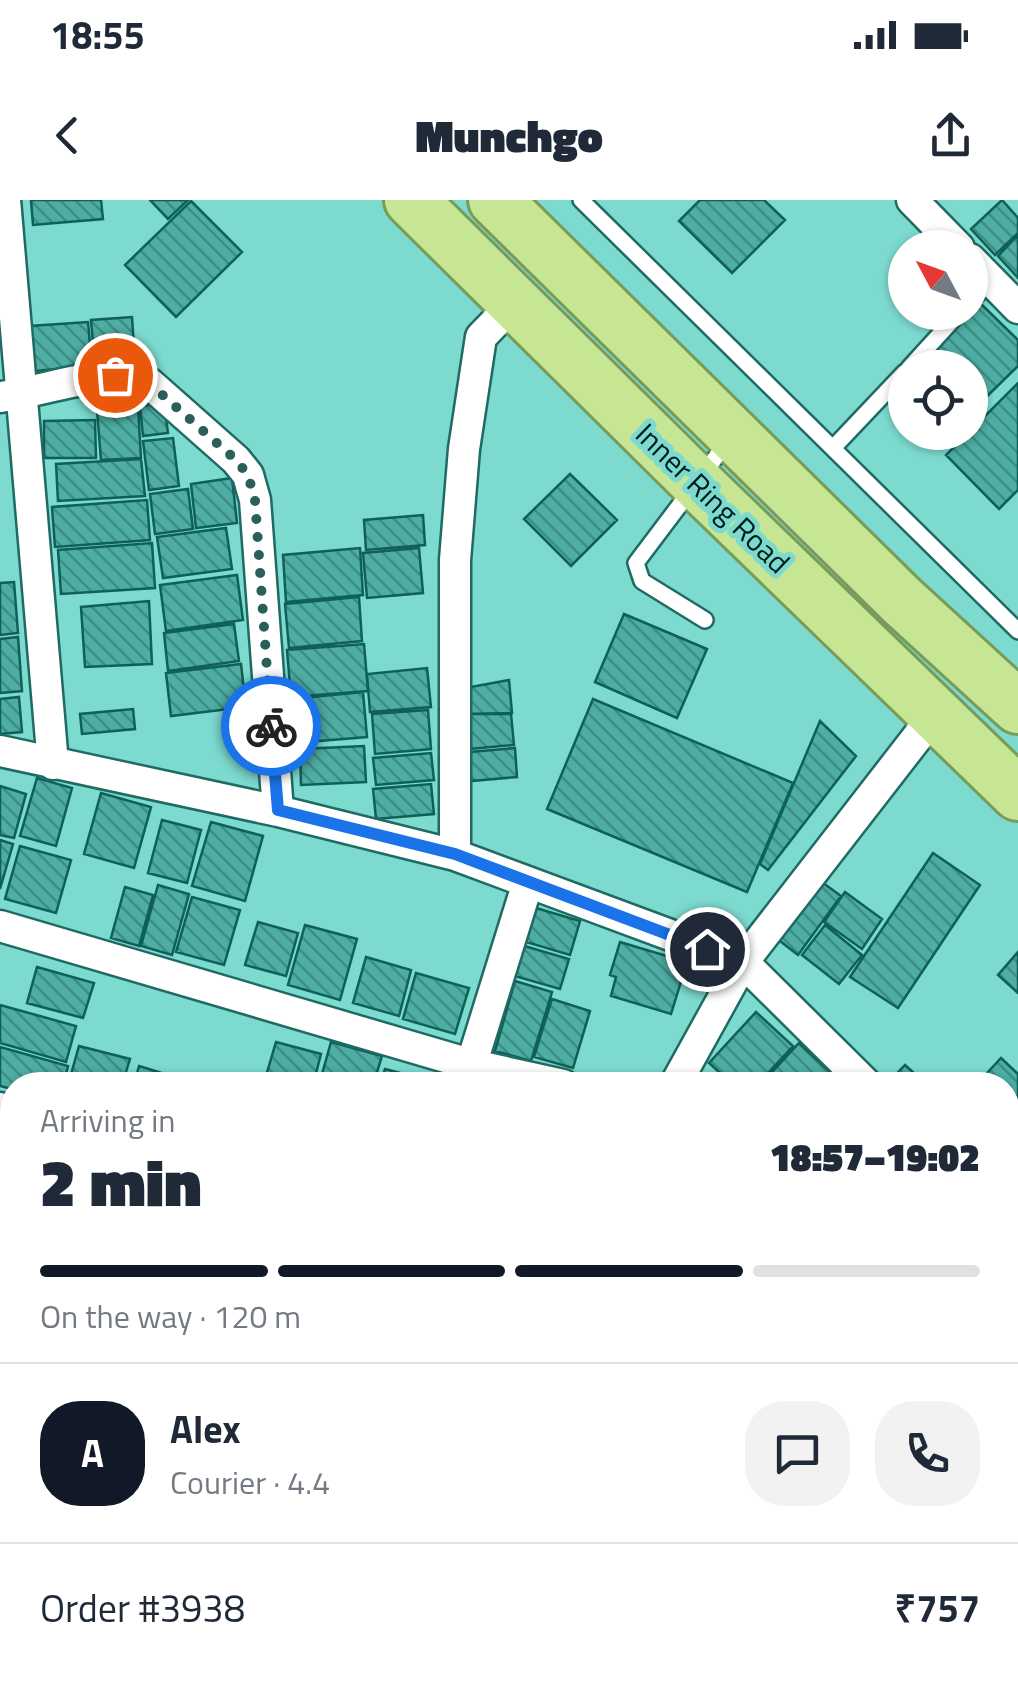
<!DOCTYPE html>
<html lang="en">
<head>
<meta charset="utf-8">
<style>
	body { margin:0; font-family:"Titillium Web",sans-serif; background:#f2f2f3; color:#1f2937; height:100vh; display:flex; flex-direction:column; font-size:38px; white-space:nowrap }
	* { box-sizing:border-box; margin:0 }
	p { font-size:32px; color:#747a83 }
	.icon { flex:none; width:55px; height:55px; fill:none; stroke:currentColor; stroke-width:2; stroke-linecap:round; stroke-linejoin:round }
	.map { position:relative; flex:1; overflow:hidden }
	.panel { position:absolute; left:0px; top:872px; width:1020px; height:622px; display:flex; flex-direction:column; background:#fff; border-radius:40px 40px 0 0; box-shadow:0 2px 8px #0004 }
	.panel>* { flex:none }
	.needle { width:65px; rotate:311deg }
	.controls { position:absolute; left:888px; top:30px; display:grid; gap:20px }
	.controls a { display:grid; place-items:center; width:100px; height:100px; border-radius:50%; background:#fff; box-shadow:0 2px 8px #0004; font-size:50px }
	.pin { position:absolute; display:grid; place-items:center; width:85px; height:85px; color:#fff; margin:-42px; border:5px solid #fff; border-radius:50%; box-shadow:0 2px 10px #0007 }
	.courier { position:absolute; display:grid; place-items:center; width:100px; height:100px; margin:-50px; border:8px solid #1a73e8; border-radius:50%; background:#fff; color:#222; box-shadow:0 2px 12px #0007 }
	.summary em { font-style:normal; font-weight:800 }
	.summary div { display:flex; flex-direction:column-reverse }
	.summary { display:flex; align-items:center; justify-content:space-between; height:170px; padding:0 40px }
	h1 { font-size:65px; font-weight:800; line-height:75px }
	.bar { display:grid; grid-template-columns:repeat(4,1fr); gap:15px 10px; align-content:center; height:120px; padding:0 40px }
	.bar i { height:12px; border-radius:8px; background:#e0e1e3 }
	.bar .on { background:#111827 }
	.bar p { grid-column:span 4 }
	.line { display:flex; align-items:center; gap:25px; padding:0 40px; border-top:2px solid #e0e1e3 }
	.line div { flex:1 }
	.round { display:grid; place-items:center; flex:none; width:105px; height:105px; border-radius:40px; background:#f2f2f3 }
	.status { display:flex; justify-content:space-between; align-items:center; height:70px; padding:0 50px; background:#fff; direction:ltr }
	.status svg { height:28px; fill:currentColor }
	header { display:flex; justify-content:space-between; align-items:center; height:130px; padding:0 40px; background:#fff; font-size:45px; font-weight:800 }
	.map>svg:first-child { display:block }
	.building { fill:url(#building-back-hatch); stroke:#0f6059; stroke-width:2.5 }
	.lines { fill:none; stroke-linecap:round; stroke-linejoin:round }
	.service-casing { stroke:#1f6b64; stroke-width:20 }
	.minor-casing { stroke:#1f6b64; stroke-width:35 }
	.trunk-casing { stroke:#789b58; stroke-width:58 }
	.service { stroke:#fff; stroke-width:15 }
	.minor { stroke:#fff; stroke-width:30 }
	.trunk { stroke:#c7e694; stroke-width:52 }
	.done { stroke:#2b5f59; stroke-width:10; stroke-dasharray:0 18 }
	.route { stroke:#1a73e8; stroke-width:12 }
	.labels { text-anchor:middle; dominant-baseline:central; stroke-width:10; stroke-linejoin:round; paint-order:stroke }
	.street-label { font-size:30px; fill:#001d1a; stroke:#7cdacf }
</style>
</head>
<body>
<div class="status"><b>18:55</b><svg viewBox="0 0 49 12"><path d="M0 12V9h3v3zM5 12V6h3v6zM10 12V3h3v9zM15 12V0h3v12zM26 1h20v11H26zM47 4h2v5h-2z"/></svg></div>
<header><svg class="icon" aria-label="back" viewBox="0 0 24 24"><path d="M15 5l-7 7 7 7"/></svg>Munchgo<svg class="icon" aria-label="share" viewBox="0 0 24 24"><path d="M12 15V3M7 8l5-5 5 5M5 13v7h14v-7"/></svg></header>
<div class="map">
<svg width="1018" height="1494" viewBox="0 0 1018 1494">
	<defs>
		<pattern id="building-back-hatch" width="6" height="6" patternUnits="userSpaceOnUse" patternTransform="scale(2.5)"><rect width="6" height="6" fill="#4eaea4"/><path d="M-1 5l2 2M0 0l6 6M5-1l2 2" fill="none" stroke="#3e8d85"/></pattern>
	</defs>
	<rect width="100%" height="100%" fill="#7cdacf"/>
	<!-- building -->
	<path class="building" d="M 31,0 L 101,0 L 103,19 L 33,25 Z
		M 150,0 L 188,0 L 168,19 Z
		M 700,0 L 764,0 L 785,20 L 732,73 L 679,21 Z
		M 1002,0 L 1018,18 L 1018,33 L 995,55 L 971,29 Z
		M 191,1 L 242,52 L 176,117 L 125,65 Z
		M 1018,35 L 1018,78 L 998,56 Z
		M 980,103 L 1018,140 L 1018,166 L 970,213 L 970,168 L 915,168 Z
		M 132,117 L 135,163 L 95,166 L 91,120 Z
		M 88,122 L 92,166 L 34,171 L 30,126 Z
		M 1018,183 L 1018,290 L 999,309 L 946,255 Z
		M 164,203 L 168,233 L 143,236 L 140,206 Z
		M 138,207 L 141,258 L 101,260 L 97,210 Z
		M 95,220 L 96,258 L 44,258 L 44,221 Z
		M 173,238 L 179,286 L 149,290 L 143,241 Z
		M 141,259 L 145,296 L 58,301 L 56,264 Z
		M 570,274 L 617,320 L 571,366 L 524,319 Z
		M 232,278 L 237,323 L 196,328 L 191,284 Z
		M 188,289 L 193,329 L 155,334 L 150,294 Z
		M 147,300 L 150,340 L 55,347 L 52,307 Z
		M 423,315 L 425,345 L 366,350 L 364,320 Z
		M 226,328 L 232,369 L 163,378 L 157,337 Z
		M 152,343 L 155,388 L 61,394 L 58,350 Z
		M 360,348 L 363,395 L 286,402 L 283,355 Z
		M 419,348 L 423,393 L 367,398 L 363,353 Z
		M 237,375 L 243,420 L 166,431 L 160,385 Z
		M 14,382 L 18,433 L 0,435 L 0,383 Z
		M 359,397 L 362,441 L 289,448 L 285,404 Z
		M 149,401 L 152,464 L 85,467 L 81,407 Z
		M 624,414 L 707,449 L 677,518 L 595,482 Z
		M 234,424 L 239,461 L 168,471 L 164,433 Z
		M 18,437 L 22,491 L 0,493 L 0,439 Z
		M 364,444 L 368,491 L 291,497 L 287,450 Z
		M 241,464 L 246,507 L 171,516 L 166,473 Z
		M 427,468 L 431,507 L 370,512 L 367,474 Z
		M 509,480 L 512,513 L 463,514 L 460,489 Z
		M 363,492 L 367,537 L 295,543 L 292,499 Z
		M 19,497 L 22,532 L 0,534 L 0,499 Z
		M 593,499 L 793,583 L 747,692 L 547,609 Z
		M 133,509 L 135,529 L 82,534 L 80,514 Z
		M 428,510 L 431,549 L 375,554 L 372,514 Z
		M 463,514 L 511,514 L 514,545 L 458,550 Z
		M 820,521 L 856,556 L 768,670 L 760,664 Z
		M 364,546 L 366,582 L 301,585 L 300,549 Z
		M 515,548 L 517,577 L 461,582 L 459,553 Z
		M 431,553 L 434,580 L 376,585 L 373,558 Z
		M 37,578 L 72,588 L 56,646 L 20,636 Z
		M 431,584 L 434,614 L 376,619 L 373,589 Z
		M 0,586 L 26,594 L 14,638 L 0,635 Z
		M 101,593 L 151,607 L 134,668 L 84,654 Z
		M 162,620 L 201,630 L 187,683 L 148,673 Z
		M 211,622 L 263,636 L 245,701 L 192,686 Z
		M 0,640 L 13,644 L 0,689 Z
		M 20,646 L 71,660 L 56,713 L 5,699 Z
		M 933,653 L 980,685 L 898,808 L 850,777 Z
		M 819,680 L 841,696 L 798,755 L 776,738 Z
		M 158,685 L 189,694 L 172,755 L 141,746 Z
		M 125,687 L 153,695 L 139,746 L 111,738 Z
		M 845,692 L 882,719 L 862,749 L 824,722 Z
		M 192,697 L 240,710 L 224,765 L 176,752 Z
		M 536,708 L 580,721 L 570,755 L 526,742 Z
		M 258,722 L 298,733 L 286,776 L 245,765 Z
		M 305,725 L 357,739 L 340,800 L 288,785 Z
		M 825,725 L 862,755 L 839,784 L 802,755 Z
		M 620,742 L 687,762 L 671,814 L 611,796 L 616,777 L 610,775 Z
		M 521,745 L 569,759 L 560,789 L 511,775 Z
		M 1018,752 L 1018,793 L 998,775 Z
		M 366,757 L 411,770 L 399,816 L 353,803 Z
		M 37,767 L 94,783 L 83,818 L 27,803 Z
		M 416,773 L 469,788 L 455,834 L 403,819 Z
		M 515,781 L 552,792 L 531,861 L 495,851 Z
		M 552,799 L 590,811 L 573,868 L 534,857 Z
		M 0,805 L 76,826 L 66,862 L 0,843 Z
		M 756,812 L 793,846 L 757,885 L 733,885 L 709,863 Z
		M 276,842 L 321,854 L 313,885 L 297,885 L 266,876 Z
		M 331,842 L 382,856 L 373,885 L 319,885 Z
		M 799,843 L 829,871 L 816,885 L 760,885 Z
		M 79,846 L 130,859 L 122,885 L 68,885 Z
		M 0,847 L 68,866 L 63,885 L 12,885 L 12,889 L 0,886 Z
		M 1001,858 L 1018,874 L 1018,918 L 1008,929 L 1008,885 L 976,885 Z
		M 905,865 L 927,885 L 886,885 Z
		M 139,866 L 175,877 L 173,885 L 134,885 Z
		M 385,869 L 438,883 L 438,885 L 380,885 Z
		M 1018,925 L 1018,999 L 1008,990 L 1008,937 Z
		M 12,992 L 12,1036 L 5,993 Z
		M 1018,1073 L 1018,1141 L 1008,1152 L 1008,1084 Z
		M 1018,1210 L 1018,1281 L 1008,1270 L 1008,1220 Z
		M 1008,1280 L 1018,1291 L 1018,1346 L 1008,1356 Z
		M 12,1454 L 12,1482 L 18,1482 L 19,1494 L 0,1494 L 0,1455 Z
		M 110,1482 L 128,1482 L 141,1494 L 100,1494 Z
		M 138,1482 L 204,1482 L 193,1494 L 150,1494 Z
		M 309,1482 L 356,1482 L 345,1494 L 321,1494 Z
		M 358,1482 L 379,1482 L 391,1494 L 347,1494 Z
		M 402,1482 L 429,1482 L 418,1494 Z
		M 432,1482 L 485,1482 L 495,1492 L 421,1494 Z
		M 540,1482 L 592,1482 L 604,1494 L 546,1494 L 537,1485 Z
		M 755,1482 L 776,1482 L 787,1494 L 743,1494 Z"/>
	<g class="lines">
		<defs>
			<path id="service" d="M 581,0 L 1018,431
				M 970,102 L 991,80
				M 909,168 L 960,112
				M 833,248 L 905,172
				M 705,420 L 642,381 L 636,363 L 728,241"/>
			<path id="minor" d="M 5,0 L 53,564
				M 912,0 L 959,48
				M 970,59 L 1018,108
				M 0,197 C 44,192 109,164 149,183 L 236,260 L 248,275 L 255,300 L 278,611
				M 0,551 L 278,611 L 455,655 L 743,762 L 867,885
				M 455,655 L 455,360 L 464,249 L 481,137 L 514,103
				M 0,726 L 473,865 L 563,885
				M 465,885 L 528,682
				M 675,885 L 743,762 L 936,513
				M 0,908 L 12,912
				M 1008,1023 L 1018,1033
				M 0,1123 L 12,1210
				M 1008,1183 L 1018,1172
				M 53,1482 L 55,1494
				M 294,1482 L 305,1494
				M 516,1482 L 527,1494
				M 842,1482 L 853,1494
				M 216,1494 L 228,1482
				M 694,1494 L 706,1482"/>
			<path id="trunk" d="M 411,0 L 695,281 L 1018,594
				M 495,0 L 901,400 L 1018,507"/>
		</defs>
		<!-- service casing -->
		<use href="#service" class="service-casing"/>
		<!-- minor casing -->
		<use href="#minor" class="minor-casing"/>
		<!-- trunk casing -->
		<use href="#trunk" class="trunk-casing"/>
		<!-- service -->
		<use href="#service" class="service"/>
		<!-- minor -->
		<use href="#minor" class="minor"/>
		<!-- trunk -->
		<use href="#trunk" class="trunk"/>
	</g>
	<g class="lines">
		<!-- done -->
		<path class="done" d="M 115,175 L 134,176 L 149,183 L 236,260 L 248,275 L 255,300 L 271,526"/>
		<!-- route -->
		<path class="route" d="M 271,526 L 278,610 L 455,654 L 707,749"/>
	</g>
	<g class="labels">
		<!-- street labels -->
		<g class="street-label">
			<text transform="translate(713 298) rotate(44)">Inner Ring Road</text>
		</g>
	</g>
</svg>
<div class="controls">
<a><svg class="needle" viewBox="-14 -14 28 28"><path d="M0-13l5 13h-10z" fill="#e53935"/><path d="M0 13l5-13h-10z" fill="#747a83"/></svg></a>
<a><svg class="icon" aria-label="locate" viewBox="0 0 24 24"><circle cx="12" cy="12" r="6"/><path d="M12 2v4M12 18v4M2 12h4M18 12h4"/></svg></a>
</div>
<div class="pin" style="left:115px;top:175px;background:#ea580c"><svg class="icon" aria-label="bag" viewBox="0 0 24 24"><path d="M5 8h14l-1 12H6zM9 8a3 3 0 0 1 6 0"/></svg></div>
<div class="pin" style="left:707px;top:749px;background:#1f2937"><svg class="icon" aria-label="home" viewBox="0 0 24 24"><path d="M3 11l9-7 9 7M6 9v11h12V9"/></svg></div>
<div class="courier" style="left:271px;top:526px"><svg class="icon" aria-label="bike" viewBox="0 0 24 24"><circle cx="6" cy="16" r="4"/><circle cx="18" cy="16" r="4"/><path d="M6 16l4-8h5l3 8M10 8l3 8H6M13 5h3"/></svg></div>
<section class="panel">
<div class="summary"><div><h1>2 min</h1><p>Arriving in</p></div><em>18:57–19:02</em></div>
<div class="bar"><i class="on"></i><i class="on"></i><i class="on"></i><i></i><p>On the way · 120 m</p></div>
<div class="line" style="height:180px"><b class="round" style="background:#111827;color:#fff">A</b><div><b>Alex</b><p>Courier · 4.4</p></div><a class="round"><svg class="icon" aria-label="chat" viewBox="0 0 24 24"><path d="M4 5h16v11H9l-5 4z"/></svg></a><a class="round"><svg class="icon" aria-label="phone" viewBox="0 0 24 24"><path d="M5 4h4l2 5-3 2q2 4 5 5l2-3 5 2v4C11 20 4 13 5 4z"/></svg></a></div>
<div class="line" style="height:130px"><div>Order #3938</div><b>₹757</b></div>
</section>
</div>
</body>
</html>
